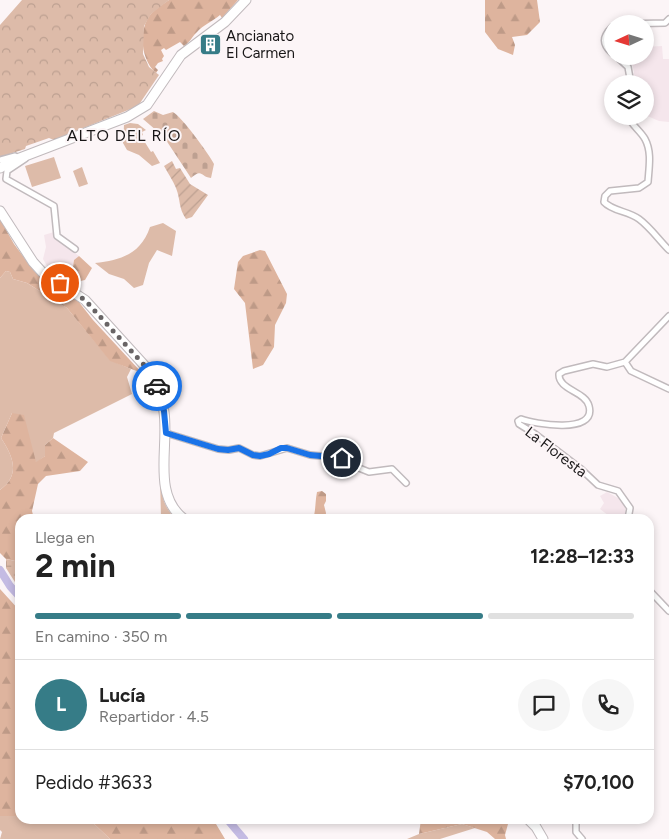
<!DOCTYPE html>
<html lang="es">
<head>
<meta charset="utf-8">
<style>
	body { margin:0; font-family:Figtree,sans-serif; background:#f6f6f6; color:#222; height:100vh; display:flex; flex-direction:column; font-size:19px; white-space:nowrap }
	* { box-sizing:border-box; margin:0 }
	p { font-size:16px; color:#767676 }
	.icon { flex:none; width:28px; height:28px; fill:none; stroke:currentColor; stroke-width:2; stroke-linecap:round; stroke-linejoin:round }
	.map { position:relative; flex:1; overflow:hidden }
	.details { position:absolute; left:15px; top:514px; width:639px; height:310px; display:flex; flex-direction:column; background:#fff; border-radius:15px; box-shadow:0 2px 8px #0003 }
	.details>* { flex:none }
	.needle { width:32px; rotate:266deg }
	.controls { position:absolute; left:604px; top:15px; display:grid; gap:10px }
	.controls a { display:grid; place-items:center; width:50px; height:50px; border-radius:50%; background:#fff; box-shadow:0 2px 8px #0003; font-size:25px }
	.pin { position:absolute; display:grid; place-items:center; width:42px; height:42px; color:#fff; margin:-21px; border:2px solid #fff; border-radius:50%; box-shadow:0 1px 5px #0007 }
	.courier { position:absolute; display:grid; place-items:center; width:50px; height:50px; margin:-25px; border:4px solid #1a73e8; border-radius:50%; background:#fff; color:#222; box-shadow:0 1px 6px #0007 }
	.headline em { font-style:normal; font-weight:700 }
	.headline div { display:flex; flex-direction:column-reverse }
	.headline { display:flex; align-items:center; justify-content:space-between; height:85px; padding:0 20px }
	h1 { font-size:32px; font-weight:700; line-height:38px }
	.bar { display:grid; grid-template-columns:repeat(4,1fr); gap:8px 5px; align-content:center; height:60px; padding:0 20px }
	.bar i { height:6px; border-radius:4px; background:#e0e0e0 }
	.bar .current { background:#367c87 }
	.bar p { grid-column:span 4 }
	.line { display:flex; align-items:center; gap:12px; padding:0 20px; border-top:1px solid #e0e0e0 }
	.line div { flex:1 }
	.round { display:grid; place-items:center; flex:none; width:52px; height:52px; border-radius:26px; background:#f6f6f6 }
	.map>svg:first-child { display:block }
	.built { fill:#f5e6ec }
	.grass { fill:#ddbba9 }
	.forest { fill:url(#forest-firs) }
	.wetland { fill:url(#wetland-marsh) }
	.cemetery { fill:url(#cemetery-stones) }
	.park { fill:url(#park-crowns) }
	.garden { fill:url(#garden-furrows) }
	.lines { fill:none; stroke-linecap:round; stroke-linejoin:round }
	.river { stroke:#c4bbe3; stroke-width:8 }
	.street-casing { stroke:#c1babd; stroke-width:8 }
	.primary-casing { stroke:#c1babd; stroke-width:11 }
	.street { stroke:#fff; stroke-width:5 }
	.primary { stroke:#fff; stroke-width:9 }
	.done { stroke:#686465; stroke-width:5; stroke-dasharray:0 9 }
	.route { stroke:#1a73e8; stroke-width:6 }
	.labels { text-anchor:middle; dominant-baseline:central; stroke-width:4; stroke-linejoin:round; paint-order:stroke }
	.poi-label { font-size:15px; fill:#181617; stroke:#fcf5f7; text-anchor:start }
	.street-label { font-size:15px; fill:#181617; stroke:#fcf5f7 }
	.neighbourhood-label { font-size:16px; letter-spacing:1px; fill:#181617; stroke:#fcf5f7 }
</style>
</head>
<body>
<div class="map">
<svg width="669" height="839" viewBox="0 0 669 839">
	<defs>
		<pattern id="forest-firs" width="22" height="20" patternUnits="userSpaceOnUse" patternTransform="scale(1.25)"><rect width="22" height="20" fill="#deb49e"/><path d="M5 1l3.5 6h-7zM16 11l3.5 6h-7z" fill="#be9a87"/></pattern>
		<pattern id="wetland-marsh" width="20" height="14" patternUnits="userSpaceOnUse" patternTransform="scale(1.25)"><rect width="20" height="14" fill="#ddbba9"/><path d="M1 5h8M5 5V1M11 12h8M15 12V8" fill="none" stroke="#bda091"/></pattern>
		<pattern id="cemetery-stones" width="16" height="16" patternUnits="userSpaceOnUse" patternTransform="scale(1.25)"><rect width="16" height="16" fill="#ddbba9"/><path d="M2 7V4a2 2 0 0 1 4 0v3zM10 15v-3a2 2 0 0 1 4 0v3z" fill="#bda091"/></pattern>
		<pattern id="park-crowns" width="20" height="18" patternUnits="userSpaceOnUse" patternTransform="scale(1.25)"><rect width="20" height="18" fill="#ddbba9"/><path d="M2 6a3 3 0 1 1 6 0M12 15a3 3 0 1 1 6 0" fill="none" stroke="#bda091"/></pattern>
		<pattern id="garden-furrows" width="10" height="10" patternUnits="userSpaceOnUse" patternTransform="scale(1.25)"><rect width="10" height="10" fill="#ddbba9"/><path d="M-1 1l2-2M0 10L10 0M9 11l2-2" fill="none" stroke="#bda091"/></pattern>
	</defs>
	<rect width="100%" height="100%" fill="#fcf5f7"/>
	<!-- built -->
	<path class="built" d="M 662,46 L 663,59 L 669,59 L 669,122 L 659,121 L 645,115 L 645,84 L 633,84 L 634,72 L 630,56 L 645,56 L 645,47 Z
		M 54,232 L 59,241 L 79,256 L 74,260 L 72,273 L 52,275 L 43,259 L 46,247 L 44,235 Z
		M 607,492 L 618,498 L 625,507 L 625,519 L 613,519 L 600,509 L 604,503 L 600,496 Z"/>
	<!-- grass -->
	<path class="grass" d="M 130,123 L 138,124 L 146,130 L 142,132 L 143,135 L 141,136 L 151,152 L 153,151 L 160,163 L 152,166 L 139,155 L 127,150 L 123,143 L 124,125 Z
		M 54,157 L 61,178 L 32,187 L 25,166 Z
		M 82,167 L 88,184 L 79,187 L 73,171 Z
		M 163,223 L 176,231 L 172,256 L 157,250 L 149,263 L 143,285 L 134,288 L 124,279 L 109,274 L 95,263 C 121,260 141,254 150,227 Z
		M 6,271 L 10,272 L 13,279 L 27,283 L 67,308 L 110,360 L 131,369 L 127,377 L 132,394 L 54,433 L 53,438 L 45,445 L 45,456 L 36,463 L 12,413 L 1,438 C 13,456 21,475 0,490 L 0,278 Z
		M 160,477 C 161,493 163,507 176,519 L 161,518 Z
		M 0,816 L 20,816 L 20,819 L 89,819 L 110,839 L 0,839 L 2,832 L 0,830 Z
		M 462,824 L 475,828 L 440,839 L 407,839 L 419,834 Z"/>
	<!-- forest -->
	<path class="forest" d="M 169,0 L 238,0 L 222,18 L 220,15 C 213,21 203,25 197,32 C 191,38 191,41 184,46 L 180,42 L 166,50 L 164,48 L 161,50 L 164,56 L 162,59 L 163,61 L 158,63 L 155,67 L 158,70 L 156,73 C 141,60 138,31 150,15 C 155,9 163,4 169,0 Z
		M 485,0 L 537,0 L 540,22 L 527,35 L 512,37 L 515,45 L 513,55 L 498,49 L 485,32 Z
		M 0,219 L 14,244 L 35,272 L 75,297 L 93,320 L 142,373 L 110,361 L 67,308 L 27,283 L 13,279 L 10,272 L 6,271 L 0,278 Z
		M 260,250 L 265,251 L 287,294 L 286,303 L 275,325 L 274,347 L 263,365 L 253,369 L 245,303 L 234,289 L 238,262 L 243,256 Z
		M 79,256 L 92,268 L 85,280 L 67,284 L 52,275 L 72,273 L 74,260 Z
		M 12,413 L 24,415 L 36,462 L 45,456 L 45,445 L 53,438 L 88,462 L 80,471 L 46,476 L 38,484 L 32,511 L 34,519 L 20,519 L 20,562 L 6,559 L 0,553 L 0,490 C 21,475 13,456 1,438 Z
		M 322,491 L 326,494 L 326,501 L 324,505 L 326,513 L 325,519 L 313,519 C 316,510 315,502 317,492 Z
		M 0,589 L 20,611 L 20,816 L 0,816 Z
		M 89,819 L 213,819 L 225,839 L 110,839 Z
		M 421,819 L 520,819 L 525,824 L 508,824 L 505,835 L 506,839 L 495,839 L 487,832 L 462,824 L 419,834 Z"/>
	<!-- wetland -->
	<path class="wetland" d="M 6,559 L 20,562 L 20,590 L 6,568 Z"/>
	<!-- cemetery -->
	<path class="cemetery" d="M 154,111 L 163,115 L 173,112 C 181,116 209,154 214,164 L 211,178 C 200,177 203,168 191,178 L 164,137 L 143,119 Z"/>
	<!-- park -->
	<path class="park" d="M 22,0 L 169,0 L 151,14 L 144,26 L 143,54 L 149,67 L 159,75 L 138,106 L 54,140 L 49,138 L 26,146 L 25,149 L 0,157 L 0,25 Z"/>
	<!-- garden -->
	<path class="garden" d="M 172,161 L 176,169 L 180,168 L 190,184 L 208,195 L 192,217 L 186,219 C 178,207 181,201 176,188 C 173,181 168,173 164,166 Z"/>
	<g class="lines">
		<!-- river -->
		<path class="river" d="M 0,570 L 10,586 L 20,597
			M 227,819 L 244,839"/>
		<defs>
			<path id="street" d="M 620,24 L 665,23 L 669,19
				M 612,27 C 602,37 602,44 612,53
				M 616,56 L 628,67 L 631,84
				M 628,116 C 631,125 640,130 645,139 C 652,152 649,167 648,182 L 639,188 L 610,191 L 605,196 L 604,202 C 612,211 628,211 639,219 C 650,227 659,240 669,250
				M 25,159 L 7,171 L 6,179 L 54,206 L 57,236 L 75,249
				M 0,160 L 15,156
				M 625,362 L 631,371 L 669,389
				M 166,433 L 218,449 L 229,450 L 239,448 L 253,455 L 260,456 L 287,448 L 310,455 L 342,458 L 359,468 L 369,472 L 392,469 L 406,483
				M 628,519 L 630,508 L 618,491 L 598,485 L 581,469 L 535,434 L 519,424 L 518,421 L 521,419 C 534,424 597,435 589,406 C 585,391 558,390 559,374 L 564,371 L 593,364 L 607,367 L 625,362 L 669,316
				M 649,590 L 669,611
				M 576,819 L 576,832 L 582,839"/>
			<path id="primary" d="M 0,168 L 12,161 L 127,117 L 147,105 L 181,55 L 225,22 L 246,0
				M 0,211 L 33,262 L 42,272 L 85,300 L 145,366 C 154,380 162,396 164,412 C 169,448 152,495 184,519
				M 528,819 L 536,827 L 543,839"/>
		</defs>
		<!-- street casing -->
		<use href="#street" class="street-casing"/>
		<!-- primary casing -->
		<use href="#primary" class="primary-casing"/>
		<!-- street -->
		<use href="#street" class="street"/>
		<!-- primary -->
		<use href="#primary" class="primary"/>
	</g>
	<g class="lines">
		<!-- done -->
		<path class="done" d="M 60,283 L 85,300 L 145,366 L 157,386"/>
		<!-- route -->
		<path class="route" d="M 157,386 L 164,411 L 166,433 L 218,449 L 228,450 L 239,448 L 253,455 L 260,456 L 269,454 L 281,448 L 287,448 L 310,455 L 342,458"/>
	</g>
	<!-- icons -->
	<defs>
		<symbol id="building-square" viewBox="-11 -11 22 22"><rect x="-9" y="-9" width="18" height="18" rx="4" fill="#367c87" stroke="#fcf5f7"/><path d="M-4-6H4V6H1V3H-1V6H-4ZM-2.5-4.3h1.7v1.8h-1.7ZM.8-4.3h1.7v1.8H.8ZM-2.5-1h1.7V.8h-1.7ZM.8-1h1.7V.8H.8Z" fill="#fff"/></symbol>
	</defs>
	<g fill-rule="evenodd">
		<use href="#building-square" x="198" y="32" width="25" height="25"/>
	</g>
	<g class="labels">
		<!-- poi labels -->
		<g class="poi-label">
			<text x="226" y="36">Ancianato<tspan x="226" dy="17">El Carmen</tspan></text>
		</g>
		<!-- street labels -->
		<g class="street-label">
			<text transform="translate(556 452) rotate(37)">La Floresta</text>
		</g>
		<!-- neighbourhood labels -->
		<g class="neighbourhood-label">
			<text x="124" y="135">ALTO DEL RÍO</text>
		</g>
	</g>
</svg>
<div class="controls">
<a><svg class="needle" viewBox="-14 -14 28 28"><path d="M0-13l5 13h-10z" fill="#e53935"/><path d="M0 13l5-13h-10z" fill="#767676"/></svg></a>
<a><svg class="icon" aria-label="layers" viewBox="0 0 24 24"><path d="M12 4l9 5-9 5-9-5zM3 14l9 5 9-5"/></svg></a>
</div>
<div class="pin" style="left:60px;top:283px;background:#ea580c"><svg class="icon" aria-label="bag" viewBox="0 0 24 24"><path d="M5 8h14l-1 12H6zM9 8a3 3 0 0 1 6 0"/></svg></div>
<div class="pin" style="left:342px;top:458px;background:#1f2937"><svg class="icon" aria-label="home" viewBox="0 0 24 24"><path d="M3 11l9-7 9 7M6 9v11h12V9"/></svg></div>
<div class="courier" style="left:157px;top:386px"><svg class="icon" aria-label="car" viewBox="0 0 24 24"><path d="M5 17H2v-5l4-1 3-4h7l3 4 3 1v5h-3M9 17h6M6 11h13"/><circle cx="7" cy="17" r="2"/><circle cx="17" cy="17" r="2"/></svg></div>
<section class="details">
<div class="headline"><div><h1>2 min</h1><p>Llega en</p></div><em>12:28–12:33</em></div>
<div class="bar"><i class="current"></i><i class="current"></i><i class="current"></i><i></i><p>En camino · 350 m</p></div>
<div class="line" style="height:90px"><b class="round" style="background:#367c87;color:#fff">L</b><div><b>Lucía</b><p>Repartidor · 4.5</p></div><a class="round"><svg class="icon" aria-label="chat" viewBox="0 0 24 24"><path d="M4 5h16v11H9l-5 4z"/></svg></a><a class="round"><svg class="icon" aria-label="phone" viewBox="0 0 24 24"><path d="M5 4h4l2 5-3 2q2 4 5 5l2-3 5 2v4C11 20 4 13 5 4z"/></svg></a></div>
<div class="line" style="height:65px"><div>Pedido #3633</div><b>$70,100</b></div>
</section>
</div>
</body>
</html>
